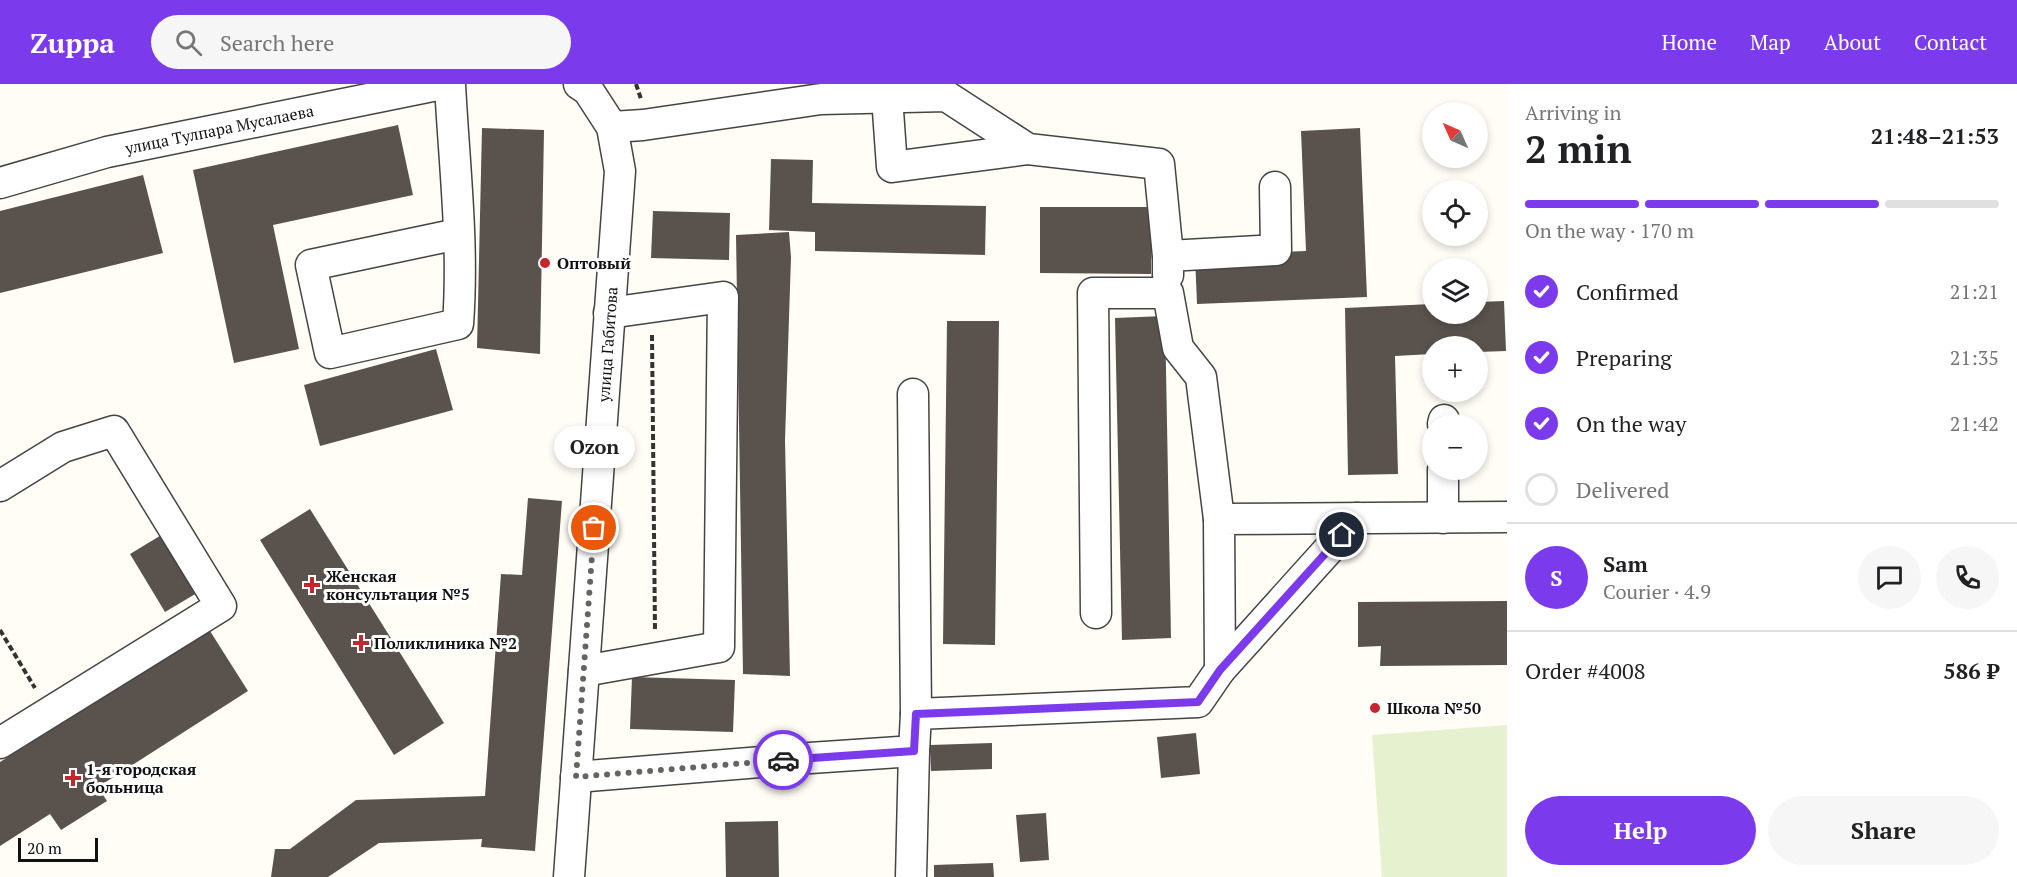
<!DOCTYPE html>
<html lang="en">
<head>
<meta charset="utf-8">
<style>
	body { margin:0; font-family:"PT Serif",serif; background:#f6f6f6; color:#202124; height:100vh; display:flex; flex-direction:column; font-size:22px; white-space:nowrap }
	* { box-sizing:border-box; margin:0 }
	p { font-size:20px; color:#757577 }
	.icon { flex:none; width:33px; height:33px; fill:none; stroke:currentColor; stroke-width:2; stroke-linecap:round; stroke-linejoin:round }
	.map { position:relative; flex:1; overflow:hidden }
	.drawer { display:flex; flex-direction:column; background:#fff; width:510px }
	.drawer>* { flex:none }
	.needle { width:39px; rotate:315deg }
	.buttons { position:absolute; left:1422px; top:18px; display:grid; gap:12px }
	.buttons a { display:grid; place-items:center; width:66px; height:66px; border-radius:50%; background:#fff; box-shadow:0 3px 9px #0003; font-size:30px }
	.scale { position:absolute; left:18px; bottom:15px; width:80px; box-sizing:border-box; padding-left:6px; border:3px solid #111; border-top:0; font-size:16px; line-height:21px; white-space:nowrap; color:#111; -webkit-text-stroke:4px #fff; paint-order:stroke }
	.pin { position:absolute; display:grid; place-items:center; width:51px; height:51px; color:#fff; margin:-26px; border:3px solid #fff; border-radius:50%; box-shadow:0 2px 6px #0007 }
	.courier { position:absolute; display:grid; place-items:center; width:60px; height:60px; margin:-30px; border:4px solid #7c3aed; border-radius:50%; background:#fff; color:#222; box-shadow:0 2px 8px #0007 }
	.bubble { position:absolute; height:42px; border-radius:21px; background:#fff; box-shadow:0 3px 9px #0003; font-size:20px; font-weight:700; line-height:42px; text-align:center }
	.head em { font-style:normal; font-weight:700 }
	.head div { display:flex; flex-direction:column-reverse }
	.head { display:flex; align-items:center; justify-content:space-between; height:102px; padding:0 18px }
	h1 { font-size:39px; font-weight:700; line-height:45px }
	.bar { display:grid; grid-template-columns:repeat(4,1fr); gap:9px 6px; align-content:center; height:72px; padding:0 18px }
	.bar i { height:8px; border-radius:4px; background:#e0e0e0 }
	.bar .on { background:#7c3aed }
	.bar p { grid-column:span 4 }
	.line { display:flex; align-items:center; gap:15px; padding:0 18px; border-top:2px solid #e0e0e0 }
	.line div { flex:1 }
	.round { display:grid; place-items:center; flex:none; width:63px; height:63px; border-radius:32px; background:#f6f6f6 }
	ol { padding:0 18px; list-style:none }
	li { display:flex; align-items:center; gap:18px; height:66px }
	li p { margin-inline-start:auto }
	li .icon { padding:6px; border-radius:50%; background:#7c3aed; color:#fff; stroke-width:4 }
	li:last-child { color:#757577 }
	li i { width:33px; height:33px; border:3px solid #e0e0e0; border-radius:50% }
	.button { display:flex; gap:12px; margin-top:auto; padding:12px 18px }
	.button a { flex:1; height:69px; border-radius:36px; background:#7c3aed; color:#fff; font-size:24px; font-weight:700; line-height:69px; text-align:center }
	.button a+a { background:#f6f6f6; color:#202124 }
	header { display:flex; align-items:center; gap:36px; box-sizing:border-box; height:84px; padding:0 30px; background:#7c3aed; color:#fff }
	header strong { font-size:28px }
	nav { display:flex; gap:33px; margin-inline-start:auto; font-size:21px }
	.search { width:420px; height:54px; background:#f6f6f6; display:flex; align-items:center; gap:15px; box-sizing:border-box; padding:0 21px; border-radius:33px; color:#757577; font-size:22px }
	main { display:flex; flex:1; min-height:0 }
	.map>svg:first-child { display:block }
	.pitch { fill:#e6f2cf }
	.building { fill:#5a524d }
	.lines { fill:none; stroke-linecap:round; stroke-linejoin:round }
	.minor-casing { stroke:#444; stroke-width:33 }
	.path { stroke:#333; stroke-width:4; stroke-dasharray:6 3; stroke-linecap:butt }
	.minor { stroke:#fff; stroke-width:30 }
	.done { stroke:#646461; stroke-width:6; stroke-dasharray:0 10.8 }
	.route { stroke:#7c3aed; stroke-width:8 }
	.poi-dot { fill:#c4262e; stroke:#fff; stroke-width:2 }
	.labels { text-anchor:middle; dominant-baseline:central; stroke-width:6; stroke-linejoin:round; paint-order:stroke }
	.street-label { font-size:16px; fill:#111; stroke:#fff }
	.poi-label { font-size:16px; font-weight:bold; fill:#111; stroke:#fff; text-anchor:start }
</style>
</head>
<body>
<header>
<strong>Zuppa</strong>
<div class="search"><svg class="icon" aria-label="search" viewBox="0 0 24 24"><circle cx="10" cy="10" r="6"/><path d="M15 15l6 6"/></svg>Search here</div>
<nav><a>Home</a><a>Map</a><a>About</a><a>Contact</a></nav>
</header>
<main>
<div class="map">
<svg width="1507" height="793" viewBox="0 0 1507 793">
	<rect width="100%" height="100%" fill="#fffdf5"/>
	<!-- pitch -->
	<path class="pitch" d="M 1507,641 L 1507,793 L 1382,793 L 1372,651 Z"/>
	<!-- building -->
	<path class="building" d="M 398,41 L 413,111 L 273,141 L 299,265 L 234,279 L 193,86 Z
		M 482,44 L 544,46 L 540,270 L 477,264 Z
		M 1360,44 L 1367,213 L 1197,220 L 1195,172 L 1306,167 L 1301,47 Z
		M 771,75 L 813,76 L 812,119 L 986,122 L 985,171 L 815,167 L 815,148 L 769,146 Z
		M 143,91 L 163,169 L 0,209 L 0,127 Z
		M 1040,123 L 1151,123 L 1151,190 L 1040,189 Z
		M 653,127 L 730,129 L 729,176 L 651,174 Z
		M 789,148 L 791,173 L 785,356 L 790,592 L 743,590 L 736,151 Z
		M 1504,217 L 1506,267 L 1478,268 L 1478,262 L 1432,262 L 1432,270 L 1395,272 L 1398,390 L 1348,391 L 1345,224 L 1432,220 L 1432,230 L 1478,230 L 1478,218 Z
		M 1165,232 L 1171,554 L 1122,556 L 1115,234 Z
		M 947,237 L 999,237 L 995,561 L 943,560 Z
		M 436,265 L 453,326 L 320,362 L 304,301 Z
		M 528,414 L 562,417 L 535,767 L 481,763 L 482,755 L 379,759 L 328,793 L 271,793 L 275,765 L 290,765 L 356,716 L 485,712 L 501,490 L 522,491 Z
		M 310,425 L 444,639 L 394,671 L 260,456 Z
		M 163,450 L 197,509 L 165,528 L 130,470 Z
		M 1507,517 L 1507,581 L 1380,582 L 1381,562 L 1358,563 L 1358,518 Z
		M 210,547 L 248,607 L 98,703 L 107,717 L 61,746 L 50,730 L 0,762 L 0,678 Z
		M 632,593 L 735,596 L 733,648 L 630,645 Z
		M 1196,649 L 1200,690 L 1161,694 L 1157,653 Z
		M 992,659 L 992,685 L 931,687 L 930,661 Z
		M 1046,729 L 1049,776 L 1020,778 L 1016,731 Z
		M 778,737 L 779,793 L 726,793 L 725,738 Z
		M 993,779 L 994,793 L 934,793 L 934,781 Z"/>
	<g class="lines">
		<defs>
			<g id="minor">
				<path d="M 450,0 C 454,79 464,160 458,240 L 330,269 L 311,181 L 458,150"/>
				<path d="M 887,13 L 892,83 L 1028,65"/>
				<path d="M 612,43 L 643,41 L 821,15 L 946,12 L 1028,65 L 1159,80 L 1168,172"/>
				<path id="s1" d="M 0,99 L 107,68 L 442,0"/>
				<path d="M 1168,191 L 1168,172 L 1276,166 L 1275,103"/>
				<path d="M 913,310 L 916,630"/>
				<path d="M 1443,340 L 1444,336"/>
				<path d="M 0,402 L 63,363 L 114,347 L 221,522 L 0,659"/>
				<path d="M 1443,434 L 1443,386"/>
				<path d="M 1096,529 L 1093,209 L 1168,209 L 1178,264 L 1201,293 L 1219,435"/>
				<path d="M 1220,586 L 1219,435 L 1507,433"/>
				<path d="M 584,587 L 719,563 L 723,213 L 609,229"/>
				<path d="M 576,693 L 810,674 L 914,667 L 916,630 L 1198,618 L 1220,586 L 1357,434"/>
				<path id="s2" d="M 569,793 L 620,87 L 612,43 L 588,6 L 579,0"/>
				<path d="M 911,793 L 914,667"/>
			</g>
		</defs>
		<!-- minor casing -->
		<use href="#minor" class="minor-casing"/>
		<!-- path -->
		<path class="path" d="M 636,0 L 641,15
			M 652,251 L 655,547
			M 0,546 L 35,604"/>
		<!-- minor -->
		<use href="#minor" class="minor"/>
	</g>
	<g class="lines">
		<!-- done -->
		<path class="done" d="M 594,444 L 576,693 L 783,676"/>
		<!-- route -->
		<path class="route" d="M 783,676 L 914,667 L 916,630 L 1198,618 L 1220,586 L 1342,451"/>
	</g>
	<!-- markers -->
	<g class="poi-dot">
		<circle cx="545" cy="179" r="6"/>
		<path d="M309 492h6v6h6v6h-6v6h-6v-6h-6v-6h6z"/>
		<path d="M358 550h6v6h6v6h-6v6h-6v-6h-6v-6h6z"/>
		<circle cx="1375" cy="624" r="6"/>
		<path d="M70 685h6v6h6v6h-6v6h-6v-6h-6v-6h6z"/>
	</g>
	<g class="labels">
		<!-- street labels -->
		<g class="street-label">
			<text stroke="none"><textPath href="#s1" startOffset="226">улица Тулпара Мусалаева</textPath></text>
			<text stroke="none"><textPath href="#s2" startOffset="534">улица Габитова</textPath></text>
		</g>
		<!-- poi labels -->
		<g class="poi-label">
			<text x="557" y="179">Оптовый</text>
			<text x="326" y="492">Женская<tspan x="326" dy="18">консультация №5</tspan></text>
			<text x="374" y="559">Поликлиника №2</text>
			<text x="1387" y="624">Школа №50</text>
			<text x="86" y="685">1-я городская<tspan x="86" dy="18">больница</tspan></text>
		</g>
	</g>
</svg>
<div class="buttons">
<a><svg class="needle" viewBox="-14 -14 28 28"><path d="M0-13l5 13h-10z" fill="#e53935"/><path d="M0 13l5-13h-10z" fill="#757577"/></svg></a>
<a><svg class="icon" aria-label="locate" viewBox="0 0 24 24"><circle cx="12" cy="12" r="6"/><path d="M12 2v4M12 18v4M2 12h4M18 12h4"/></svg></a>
<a><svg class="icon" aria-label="layers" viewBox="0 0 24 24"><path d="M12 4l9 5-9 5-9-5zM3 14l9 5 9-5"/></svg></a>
<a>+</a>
<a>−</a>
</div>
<div class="scale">20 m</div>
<div class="pin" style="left:594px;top:444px;background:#ea580c"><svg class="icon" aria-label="bag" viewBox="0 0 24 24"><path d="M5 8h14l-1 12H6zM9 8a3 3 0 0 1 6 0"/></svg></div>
<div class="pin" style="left:1342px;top:451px;background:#1f2937"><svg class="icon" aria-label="home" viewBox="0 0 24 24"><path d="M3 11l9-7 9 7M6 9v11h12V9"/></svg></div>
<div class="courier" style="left:783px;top:676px"><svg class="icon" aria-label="car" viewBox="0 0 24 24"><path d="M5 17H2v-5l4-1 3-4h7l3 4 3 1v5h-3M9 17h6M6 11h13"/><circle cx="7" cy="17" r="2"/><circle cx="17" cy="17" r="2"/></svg></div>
<div class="bubble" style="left:554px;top:342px;width:81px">Ozon</div>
</div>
<section class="drawer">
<div class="head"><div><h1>2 min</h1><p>Arriving in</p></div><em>21:48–21:53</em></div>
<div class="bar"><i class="on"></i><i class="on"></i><i class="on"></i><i></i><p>On the way · 170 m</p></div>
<ol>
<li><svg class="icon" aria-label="check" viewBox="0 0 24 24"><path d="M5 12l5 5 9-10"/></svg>Confirmed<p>21:21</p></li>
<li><svg class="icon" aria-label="check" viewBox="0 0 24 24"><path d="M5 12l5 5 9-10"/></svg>Preparing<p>21:35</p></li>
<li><svg class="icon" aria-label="check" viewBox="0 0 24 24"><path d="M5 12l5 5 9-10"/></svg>On the way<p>21:42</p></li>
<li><i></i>Delivered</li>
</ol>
<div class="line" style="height:108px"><b class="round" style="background:#7c3aed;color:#fff">S</b><div><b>Sam</b><p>Courier · 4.9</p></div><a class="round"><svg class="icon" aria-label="chat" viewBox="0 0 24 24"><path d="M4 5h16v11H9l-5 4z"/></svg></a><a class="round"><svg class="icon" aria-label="phone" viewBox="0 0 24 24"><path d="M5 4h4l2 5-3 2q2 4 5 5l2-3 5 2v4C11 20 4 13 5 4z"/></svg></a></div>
<div class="line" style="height:78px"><div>Order #4008</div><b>586 ₽</b></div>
<div class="button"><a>Help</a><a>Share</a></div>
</section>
</main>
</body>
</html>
